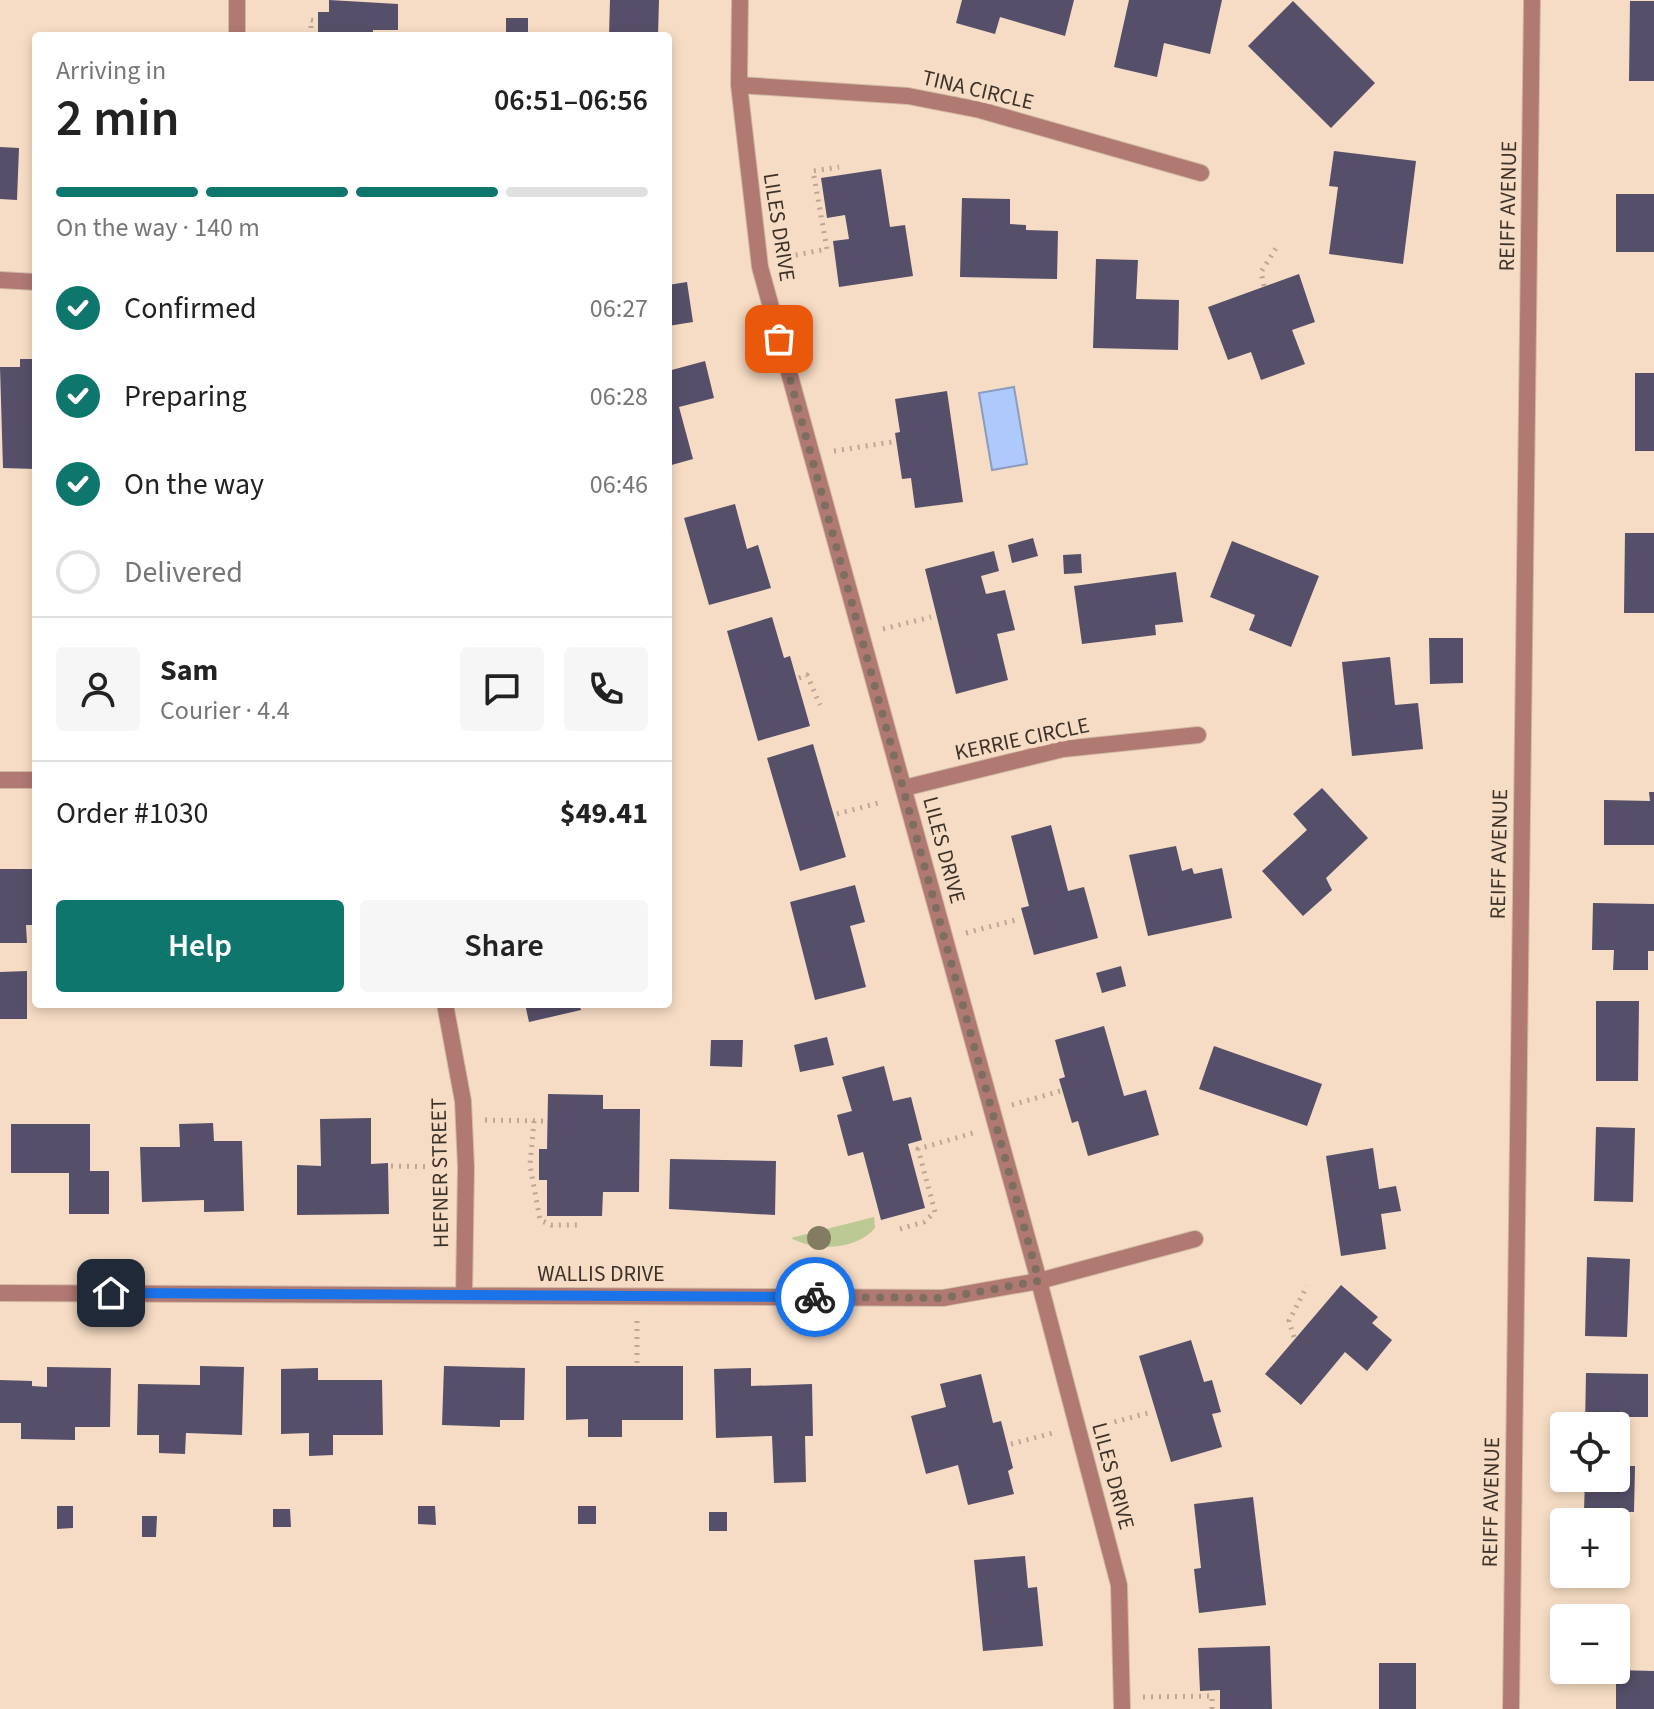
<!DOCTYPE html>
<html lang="en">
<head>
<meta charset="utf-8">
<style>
	body { margin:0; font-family:"Source Sans 3",sans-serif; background:#f6f6f6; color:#222; height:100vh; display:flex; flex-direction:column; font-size:30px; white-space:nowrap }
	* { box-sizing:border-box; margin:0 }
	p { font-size:26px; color:#767676 }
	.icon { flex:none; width:44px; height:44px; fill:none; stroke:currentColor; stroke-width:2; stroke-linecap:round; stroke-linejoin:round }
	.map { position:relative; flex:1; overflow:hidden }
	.panel { position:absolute; left:32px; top:32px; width:640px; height:976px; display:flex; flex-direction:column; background:#fff; border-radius:8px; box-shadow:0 4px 12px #0003 }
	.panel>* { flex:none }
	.controls { position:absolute; left:1550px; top:1412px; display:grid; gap:16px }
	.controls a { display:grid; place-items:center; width:80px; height:80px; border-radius:8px; background:#fff; box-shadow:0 4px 12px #0003; font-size:40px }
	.pin { position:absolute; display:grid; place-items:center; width:68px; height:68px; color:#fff; margin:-34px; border-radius:16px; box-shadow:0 4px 12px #0006 }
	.courier { position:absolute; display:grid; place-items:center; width:80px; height:80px; margin:-40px; border:6px solid #1a73e8; border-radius:50%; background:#fff; color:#222; box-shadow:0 2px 10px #0007 }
	.overview em { font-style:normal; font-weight:600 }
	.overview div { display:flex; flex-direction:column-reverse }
	.overview { display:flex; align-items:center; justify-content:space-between; height:136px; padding:0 24px }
	h1 { font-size:52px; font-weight:600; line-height:60px }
	.bar { display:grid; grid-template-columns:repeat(4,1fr); gap:12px 8px; align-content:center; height:96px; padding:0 24px }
	.bar i { height:10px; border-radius:6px; background:#e0e0e0 }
	.bar .selected { background:#0f766e }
	.bar p { grid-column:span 4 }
	.line { display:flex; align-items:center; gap:20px; padding:0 24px; border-top:2px solid #e0e0e0 }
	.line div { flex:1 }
	.round { display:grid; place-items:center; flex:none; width:84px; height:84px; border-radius:8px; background:#f6f6f6 }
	ol { padding:0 24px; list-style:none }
	li { display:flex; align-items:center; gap:24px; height:88px }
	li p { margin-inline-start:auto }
	li .icon { padding:8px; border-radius:50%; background:#0f766e; color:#fff; stroke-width:4 }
	li:last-child { color:#767676 }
	li i { width:44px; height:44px; border:4px solid #e0e0e0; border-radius:50% }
	.cta { display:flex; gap:16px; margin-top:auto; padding:16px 24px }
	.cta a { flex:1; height:92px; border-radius:8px; background:#0f766e; color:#fff; font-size:32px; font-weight:600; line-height:92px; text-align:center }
	.cta a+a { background:#f6f6f6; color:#222 }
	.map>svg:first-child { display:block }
	.green { fill:#bcc995 }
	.water { fill:#aec9fc; stroke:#8c9cbd; stroke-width:2 }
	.building { fill:#554f69 }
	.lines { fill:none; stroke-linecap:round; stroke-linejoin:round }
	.minor-casing { stroke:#d1baa5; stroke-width:18 }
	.path { stroke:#bca794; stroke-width:5; stroke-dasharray:2 6; stroke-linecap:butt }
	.minor { stroke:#b07972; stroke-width:16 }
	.tree { fill:#847c60 }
	.done { stroke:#7d6e5f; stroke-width:8; stroke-dasharray:0 14.4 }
	.route { stroke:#1a73e8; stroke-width:10 }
	.labels { text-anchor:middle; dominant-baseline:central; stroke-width:8; stroke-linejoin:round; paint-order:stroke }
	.street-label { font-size:22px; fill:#3c3229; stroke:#f6dcc4 }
</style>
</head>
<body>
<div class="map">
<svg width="1654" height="1709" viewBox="0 0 1654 1709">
	<rect width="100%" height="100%" fill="#f6dcc4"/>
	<!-- green -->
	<path class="green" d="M 874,1217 L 875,1228 C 857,1250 815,1252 791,1238 Z"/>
	<!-- water -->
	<path class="water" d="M 1014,387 L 1027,464 L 992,470 L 979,393 Z"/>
	<!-- building -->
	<path class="building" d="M 329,0 L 398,4 L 398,30 L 373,30 L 373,36 L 318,36 L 318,12 L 329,12 Z
		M 610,0 L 659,0 L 658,36 L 609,36 Z
		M 962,0 L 1074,0 L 1065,36 L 1000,17 L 995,34 L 956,23 Z
		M 1129,0 L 1222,0 L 1210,54 L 1164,43 L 1157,77 L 1114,67 Z
		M 1293,1 L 1375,83 L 1331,128 L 1248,46 Z
		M 1630,1 L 1654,1 L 1654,81 L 1629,81 Z
		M 506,18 L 528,18 L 528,36 L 506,36 Z
		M 0,147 L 19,148 L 17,200 L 0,199 Z
		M 1334,151 L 1416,161 L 1403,264 L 1329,254 L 1338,187 L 1329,186 Z
		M 881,169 L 890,227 L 905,225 L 913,276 L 839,287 L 833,241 L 849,239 L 845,215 L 827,218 L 821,178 Z
		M 1616,194 L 1654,194 L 1654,252 L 1616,252 Z
		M 962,198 L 1010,199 L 1010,224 L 1026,225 L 1026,230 L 1058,231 L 1057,279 L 960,277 Z
		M 1096,259 L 1138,260 L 1136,299 L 1179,300 L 1178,350 L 1093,348 Z
		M 1299,274 L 1315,322 L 1292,330 L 1305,364 L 1261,380 L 1251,352 L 1228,360 L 1208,307 Z
		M 687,282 L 693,322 L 668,326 L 668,285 Z
		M 20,359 L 36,359 L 36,469 L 3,468 L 0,367 L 20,367 Z
		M 705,361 L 714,398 L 679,407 L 693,459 L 668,466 L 668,371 Z
		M 1635,373 L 1654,373 L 1654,451 L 1635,451 Z
		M 947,391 L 963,502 L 915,508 L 911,478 L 902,479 L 895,433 L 900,432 L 895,399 Z
		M 735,504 L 747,549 L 758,545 L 771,588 L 709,605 L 684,518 Z
		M 1625,533 L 1654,533 L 1654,613 L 1624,613 Z
		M 1033,538 L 1038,556 L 1012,563 L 1008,545 Z
		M 1232,541 L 1319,576 L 1291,647 L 1249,630 L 1255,615 L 1210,597 Z
		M 994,551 L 999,571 L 981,576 L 986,594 L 1005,590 L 1015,630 L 997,634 L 1008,680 L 956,694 L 925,569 Z
		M 1081,554 L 1082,573 L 1064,574 L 1063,555 Z
		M 1176,572 L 1183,622 L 1155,625 L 1156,635 L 1082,644 L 1074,586 Z
		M 772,617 L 784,658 L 790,656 L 810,726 L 758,741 L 727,631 Z
		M 1429,638 L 1463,638 L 1463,683 L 1430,684 Z
		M 1390,657 L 1395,705 L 1418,703 L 1423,749 L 1352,756 L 1342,662 Z
		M 813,744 L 846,857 L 800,871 L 767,758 Z
		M 1322,788 L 1368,838 L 1326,878 L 1332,890 L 1303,916 L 1262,871 L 1307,830 L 1293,814 Z
		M 1649,792 L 1654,792 L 1654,845 L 1604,845 L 1604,800 L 1650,801 Z
		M 1051,825 L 1068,891 L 1084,887 L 1098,938 L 1034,955 L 1021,908 L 1029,906 L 1011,836 Z
		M 1176,846 L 1182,871 L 1192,868 L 1194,874 L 1222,868 L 1232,918 L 1148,936 L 1129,855 Z
		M 0,869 L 36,869 L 36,925 L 26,925 L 27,943 L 0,943 Z
		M 855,885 L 865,922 L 850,926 L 866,987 L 815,1000 L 790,902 Z
		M 1593,903 L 1654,904 L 1654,951 L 1648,951 L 1648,970 L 1613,970 L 1614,950 L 1592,950 Z
		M 1121,966 L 1126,986 L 1102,993 L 1096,973 Z
		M 27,971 L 27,1019 L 0,1019 L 0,972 Z
		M 1596,1001 L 1639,1001 L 1638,1081 L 1596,1081 Z
		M 525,1004 L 579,1004 L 581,1010 L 529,1022 Z
		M 1104,1026 L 1124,1096 L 1146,1090 L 1159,1135 L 1088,1156 L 1078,1121 L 1072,1123 L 1059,1079 L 1065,1077 L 1055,1040 Z
		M 827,1037 L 834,1065 L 800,1072 L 794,1045 Z
		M 711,1040 L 743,1040 L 742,1067 L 710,1066 Z
		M 1214,1046 L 1322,1084 L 1307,1126 L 1199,1089 Z
		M 884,1066 L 893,1101 L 911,1097 L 922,1140 L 908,1144 L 925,1208 L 881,1220 L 863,1152 L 848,1156 L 837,1115 L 852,1111 L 842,1077 Z
		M 548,1094 L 603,1095 L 603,1109 L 640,1109 L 639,1192 L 603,1192 L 602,1216 L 547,1216 L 547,1180 L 539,1180 L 539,1149 L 547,1149 Z
		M 371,1118 L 371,1164 L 388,1163 L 389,1214 L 297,1215 L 297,1165 L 321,1166 L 320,1119 Z
		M 213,1123 L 214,1141 L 242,1141 L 244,1211 L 204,1212 L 204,1200 L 142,1202 L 140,1147 L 180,1147 L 179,1124 Z
		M 11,1124 L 90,1124 L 90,1171 L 109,1171 L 109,1214 L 69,1214 L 69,1173 L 11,1173 Z
		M 1596,1127 L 1635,1128 L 1633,1202 L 1594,1201 Z
		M 1373,1148 L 1379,1189 L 1396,1186 L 1401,1211 L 1381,1214 L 1386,1249 L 1341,1256 L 1326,1156 Z
		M 670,1159 L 776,1161 L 775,1215 L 669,1209 Z
		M 1587,1257 L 1630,1259 L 1627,1337 L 1585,1336 Z
		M 1341,1285 L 1378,1317 L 1372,1323 L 1392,1340 L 1367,1371 L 1345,1352 L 1301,1405 L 1265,1374 Z
		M 1191,1340 L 1204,1382 L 1212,1380 L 1221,1412 L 1212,1414 L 1222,1447 L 1171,1462 L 1139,1356 Z
		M 200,1366 L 244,1367 L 242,1435 L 186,1433 L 185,1454 L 159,1453 L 159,1435 L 137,1435 L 138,1384 L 200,1385 Z
		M 444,1366 L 525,1368 L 524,1420 L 500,1420 L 500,1427 L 442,1425 Z
		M 566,1366 L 683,1366 L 683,1420 L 622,1420 L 622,1437 L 588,1437 L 588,1419 L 566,1420 Z
		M 47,1367 L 111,1368 L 110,1427 L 75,1427 L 75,1440 L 21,1439 L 21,1423 L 0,1423 L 0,1380 L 32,1381 L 32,1386 L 47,1387 Z
		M 318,1368 L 318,1380 L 382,1380 L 383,1435 L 333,1435 L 333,1455 L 309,1456 L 309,1433 L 281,1434 L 281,1369 Z
		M 751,1368 L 751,1386 L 812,1384 L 813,1436 L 805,1436 L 806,1482 L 774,1483 L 772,1436 L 716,1438 L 714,1369 Z
		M 1586,1373 L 1648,1374 L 1648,1417 L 1625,1417 L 1625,1433 L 1616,1433 L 1616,1426 L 1585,1426 Z
		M 981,1374 L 993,1423 L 1001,1421 L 1013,1468 L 1008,1471 L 1014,1494 L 968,1505 L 958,1465 L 926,1474 L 911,1416 L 946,1407 L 940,1384 Z
		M 1616,1466 L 1635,1466 L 1634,1512 L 1584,1511 L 1585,1478 L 1616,1478 Z
		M 1253,1497 L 1266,1605 L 1199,1613 L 1194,1569 L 1201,1568 L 1194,1504 Z
		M 57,1506 L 73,1506 L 73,1528 L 57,1529 Z
		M 418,1506 L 435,1506 L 436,1525 L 418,1524 Z
		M 578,1506 L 596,1506 L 596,1524 L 578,1524 Z
		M 273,1509 L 290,1509 L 291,1527 L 273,1527 Z
		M 709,1512 L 727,1512 L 727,1531 L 709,1531 Z
		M 142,1516 L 157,1516 L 156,1537 L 142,1537 Z
		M 1025,1556 L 1028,1588 L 1037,1587 L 1043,1646 L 983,1651 L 974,1560 Z
		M 1270,1646 L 1272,1709 L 1220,1709 L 1220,1690 L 1200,1691 L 1198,1648 Z
		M 1379,1663 L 1416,1663 L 1416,1709 L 1379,1709 Z
		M 1616,1670 L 1654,1671 L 1654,1709 L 1616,1709 Z"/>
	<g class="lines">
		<defs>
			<path id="minor" d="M 740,0 L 739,85 L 760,267 L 1039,1281 L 1119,1585 L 1122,1709
				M 237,36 L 237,0
				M 739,85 L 908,96 L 980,110 L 1201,173
				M 0,280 L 36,282
				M 0,780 L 36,780
				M 904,788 L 1063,749 L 1198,735
				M 445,1004 L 463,1101 L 466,1167 L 464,1295
				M 0,1293 L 943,1298 L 1039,1281 L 1195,1239
				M 1511,1709 L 1532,0"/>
		</defs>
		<!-- minor casing -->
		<use href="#minor" class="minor-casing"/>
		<!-- path -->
		<path class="path" d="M 311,36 L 311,20 L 316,21
			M 780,258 L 827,249 L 813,171 L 839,167
			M 1264,286 L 1261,272 L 1278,245
			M 834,451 L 892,442
			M 883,629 L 931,617
			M 799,678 L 807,675 L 820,705
			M 837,814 L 882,802
			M 966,933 L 1019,919
			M 1012,1105 L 1060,1091
			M 485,1120 L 543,1121
			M 534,1121 L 530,1165 L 540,1220 L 551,1225 L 582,1225
			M 391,1166 L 441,1167
			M 900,1229 L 924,1222 L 935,1212 L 918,1149 L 973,1133
			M 637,1321 L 637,1363
			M 1294,1337 L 1289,1321 L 1307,1286
			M 1099,1426 L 1152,1412
			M 1011,1444 L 1053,1433
			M 1143,1697 L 1212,1696 L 1212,1709"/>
		<!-- minor -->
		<use href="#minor" class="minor"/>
	</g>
	<!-- trees -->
	<circle class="tree" cx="819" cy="1238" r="12"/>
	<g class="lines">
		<!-- done -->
		<path class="done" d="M 779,339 L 1039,1281 L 943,1298 L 815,1297"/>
		<!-- route -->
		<path class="route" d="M 111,1293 L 815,1297"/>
	</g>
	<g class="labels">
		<!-- street labels -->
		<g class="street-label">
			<text transform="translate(978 90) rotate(13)">TINA CIRCLE</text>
			<text transform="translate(1508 206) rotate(-89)">REIFF AVENUE</text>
			<text transform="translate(779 227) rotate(81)">LILES DRIVE</text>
			<text transform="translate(1022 739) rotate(-12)">KERRIE CIRCLE</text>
			<text transform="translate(944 850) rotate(75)">LILES DRIVE</text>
			<text transform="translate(1499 854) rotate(-89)">REIFF AVENUE</text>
			<text transform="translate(440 1173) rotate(-91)">HEFNER STREET</text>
			<text x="601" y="1274">WALLIS DRIVE</text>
			<text transform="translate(1113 1476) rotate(75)">LILES DRIVE</text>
			<text transform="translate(1491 1502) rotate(-89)">REIFF AVENUE</text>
		</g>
	</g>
</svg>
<div class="controls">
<a><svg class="icon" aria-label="locate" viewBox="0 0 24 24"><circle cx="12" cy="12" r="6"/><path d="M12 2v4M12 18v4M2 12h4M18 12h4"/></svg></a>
<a>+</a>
<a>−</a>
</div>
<div class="pin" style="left:779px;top:339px;background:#ea580c"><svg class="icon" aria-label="bag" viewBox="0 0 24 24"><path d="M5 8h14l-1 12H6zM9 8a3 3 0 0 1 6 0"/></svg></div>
<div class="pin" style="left:111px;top:1293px;background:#1f2937"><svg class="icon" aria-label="home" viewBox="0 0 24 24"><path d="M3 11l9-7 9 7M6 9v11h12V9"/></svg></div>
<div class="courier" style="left:815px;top:1297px"><svg class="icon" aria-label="bike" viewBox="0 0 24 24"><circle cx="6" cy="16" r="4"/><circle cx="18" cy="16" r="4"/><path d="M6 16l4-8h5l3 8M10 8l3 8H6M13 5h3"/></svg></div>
<section class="panel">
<div class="overview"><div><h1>2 min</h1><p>Arriving in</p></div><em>06:51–06:56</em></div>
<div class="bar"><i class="selected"></i><i class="selected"></i><i class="selected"></i><i></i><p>On the way · 140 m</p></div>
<ol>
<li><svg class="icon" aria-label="check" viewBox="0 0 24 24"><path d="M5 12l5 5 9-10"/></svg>Confirmed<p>06:27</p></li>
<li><svg class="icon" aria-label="check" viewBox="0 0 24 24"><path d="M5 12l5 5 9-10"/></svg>Preparing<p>06:28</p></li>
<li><svg class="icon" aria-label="check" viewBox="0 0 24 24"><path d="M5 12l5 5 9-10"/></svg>On the way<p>06:46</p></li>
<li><i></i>Delivered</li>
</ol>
<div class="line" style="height:144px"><a class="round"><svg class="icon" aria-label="person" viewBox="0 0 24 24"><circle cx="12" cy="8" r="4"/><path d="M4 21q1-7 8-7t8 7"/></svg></a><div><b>Sam</b><p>Courier · 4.4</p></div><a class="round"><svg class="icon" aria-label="chat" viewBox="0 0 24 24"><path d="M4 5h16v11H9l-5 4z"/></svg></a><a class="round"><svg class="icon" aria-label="phone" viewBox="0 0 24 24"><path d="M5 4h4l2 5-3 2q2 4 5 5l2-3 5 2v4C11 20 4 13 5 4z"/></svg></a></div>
<div class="line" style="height:104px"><div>Order #1030</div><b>$49.41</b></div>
<div class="cta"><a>Help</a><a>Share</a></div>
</section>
</div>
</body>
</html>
